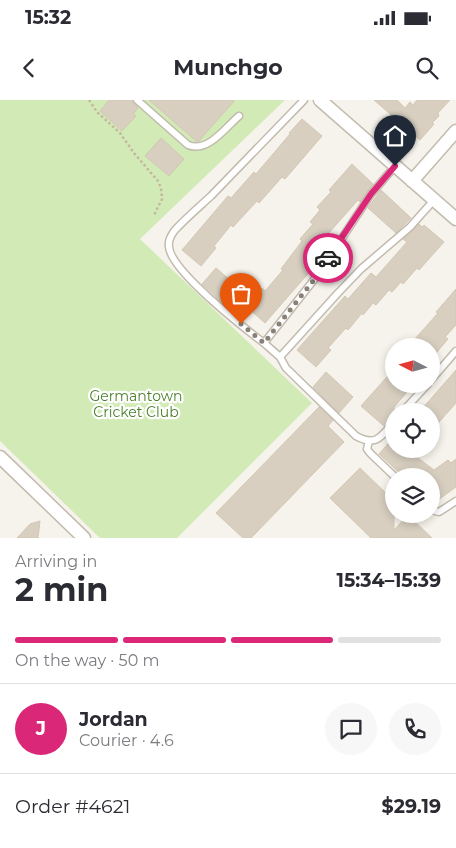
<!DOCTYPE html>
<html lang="en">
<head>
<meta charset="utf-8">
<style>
	body { margin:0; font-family:Montserrat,sans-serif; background:#f7f7f7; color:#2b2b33; height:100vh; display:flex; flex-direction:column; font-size:19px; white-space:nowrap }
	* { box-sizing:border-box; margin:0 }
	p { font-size:16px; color:#7c7c81 }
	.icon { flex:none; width:28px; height:28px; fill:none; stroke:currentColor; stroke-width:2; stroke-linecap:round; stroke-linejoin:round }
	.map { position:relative; height:438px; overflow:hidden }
	.panel { display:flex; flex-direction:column; background:#fff; flex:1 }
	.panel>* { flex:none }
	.needle { width:32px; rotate:276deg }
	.tools { position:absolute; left:385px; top:238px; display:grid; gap:10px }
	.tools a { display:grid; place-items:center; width:55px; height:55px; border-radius:50%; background:#fff; box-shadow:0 2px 8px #0003; font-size:25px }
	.pin { position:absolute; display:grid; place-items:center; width:42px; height:42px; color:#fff; margin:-51px -21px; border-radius:50% 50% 50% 0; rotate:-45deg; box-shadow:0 0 5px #0007 }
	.pin .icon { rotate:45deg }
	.courier { position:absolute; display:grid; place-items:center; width:50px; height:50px; margin:-25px; border:4px solid #db2777; border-radius:50%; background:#fff; color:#222; box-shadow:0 1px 6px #0007 }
	.headline em { font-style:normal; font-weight:700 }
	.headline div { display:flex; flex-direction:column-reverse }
	.headline { display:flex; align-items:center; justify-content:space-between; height:85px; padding:0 15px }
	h1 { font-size:32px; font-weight:700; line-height:38px }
	.bar { display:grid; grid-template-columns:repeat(4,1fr); gap:8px 5px; align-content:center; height:60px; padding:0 15px }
	.bar i { height:6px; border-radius:4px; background:#e1e1e2 }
	.bar .active { background:#db2777 }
	.bar p { grid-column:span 4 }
	.line { display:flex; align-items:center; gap:12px; padding:0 15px; border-top:1px solid #e1e1e2 }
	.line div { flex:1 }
	.round { display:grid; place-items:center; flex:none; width:52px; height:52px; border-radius:26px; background:#f7f7f7 }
	.status { display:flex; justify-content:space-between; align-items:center; height:35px; padding:0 25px; background:#fff; direction:ltr }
	.status svg { height:14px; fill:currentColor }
	header { display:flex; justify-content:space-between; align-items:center; height:65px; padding:0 15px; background:#fff; font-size:22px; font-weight:700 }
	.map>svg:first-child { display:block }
	.green { fill:#d2eab5 }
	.building { fill:#d8cfc1; stroke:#d3c7b4 }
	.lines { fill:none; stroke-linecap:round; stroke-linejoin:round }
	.lane-casing { stroke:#c2bbae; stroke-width:9 }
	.street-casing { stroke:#c2bbae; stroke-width:15 }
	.path { stroke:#c4b79f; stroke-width:2.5; stroke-dasharray:2.5 2.5; stroke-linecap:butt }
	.lane { stroke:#fff; stroke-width:6 }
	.street { stroke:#fff; stroke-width:12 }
	.done { stroke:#878178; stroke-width:5; stroke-dasharray:0 9 }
	.route { stroke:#db2777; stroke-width:6 }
	.labels { text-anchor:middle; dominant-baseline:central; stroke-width:4.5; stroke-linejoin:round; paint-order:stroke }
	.park-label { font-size:14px; fill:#4a7f2a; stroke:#fff }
</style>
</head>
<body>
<div class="status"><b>15:32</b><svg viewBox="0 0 49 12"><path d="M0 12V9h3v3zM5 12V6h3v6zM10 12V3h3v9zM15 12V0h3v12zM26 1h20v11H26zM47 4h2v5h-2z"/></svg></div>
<header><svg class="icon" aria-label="back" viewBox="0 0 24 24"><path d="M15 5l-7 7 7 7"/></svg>Munchgo<svg class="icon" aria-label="search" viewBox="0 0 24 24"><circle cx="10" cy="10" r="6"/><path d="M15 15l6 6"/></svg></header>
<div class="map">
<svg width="456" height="438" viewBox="0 0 456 438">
	<rect width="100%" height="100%" fill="#f6f3ec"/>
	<!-- green -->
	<path class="green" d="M 0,0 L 285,0 L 140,139 L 312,303 L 177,438 L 100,438 L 0,341 Z"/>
	<!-- building -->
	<path class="building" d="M 109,0 L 132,0 L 138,8 L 133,14 L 136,16 L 122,31 L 100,11 Z
		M 149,0 L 235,0 L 199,41 L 196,41 Z
		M 374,0 L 397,0 L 405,8 L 410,2 L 413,5 L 417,0 L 450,0 L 438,13 L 439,16 L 432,23 L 434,24 L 420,40 Z
		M 302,19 L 322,36 L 285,79 L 282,77 L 259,103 L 257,101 L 233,127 L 231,125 L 214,146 L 216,148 L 201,166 L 182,150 L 228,96 L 231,98 L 254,72 L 256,74 L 290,34 L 289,33 Z
		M 161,38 L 184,59 L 169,76 L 145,56 Z
		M 352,64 L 373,84 L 360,102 L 358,100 L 327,135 L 332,139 L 308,166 L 312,169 L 265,223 L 247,207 L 262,188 L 265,191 L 283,170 L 281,169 L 302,141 L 300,139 L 313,124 L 310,122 L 320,110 L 317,107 L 331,92 L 329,90 Z
		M 381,90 L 411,118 L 396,133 L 368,108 Z
		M 419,124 L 422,127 L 424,125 L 444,142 L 419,170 L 417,168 L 403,184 L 401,182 L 392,192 L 389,190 L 376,205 L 373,203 L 363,215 L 362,213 L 348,230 L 346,228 L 328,248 L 331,250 L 316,267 L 297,250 L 345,196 L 348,199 L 371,173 L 376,177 L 407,142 L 403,139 Z
		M 216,168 L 244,192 L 229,209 L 202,184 Z
		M 456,189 L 456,225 L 445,237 L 448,239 L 431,259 L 431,246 L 421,246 L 414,240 L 438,213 L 436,212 Z
		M 394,269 L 394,284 L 414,284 L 394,307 L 394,317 L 384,326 L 361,306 Z
		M 456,270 L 456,303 L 431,331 L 431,311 L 420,311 Z
		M 326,272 L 353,297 L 339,313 L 313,287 Z
		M 319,307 L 333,320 L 328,326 L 344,342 L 251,438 L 243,438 L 216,413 Z
		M 394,337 L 394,349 L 419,349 L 414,355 L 434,370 L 448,360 L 451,363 L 456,359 L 456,387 L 431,405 L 431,376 L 403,376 L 379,354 Z
		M 360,368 L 394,401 L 394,430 L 408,415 L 432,438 L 371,438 L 330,398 Z
		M 40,421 L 38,438 L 17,438 L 30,424 Z"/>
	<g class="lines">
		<defs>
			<path id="lane" d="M 137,0 L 188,45 C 208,53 225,28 239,16
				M 395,66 L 371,94 L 317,176 L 264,243 L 280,257 L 338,193 L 361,169 L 410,127 L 434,100
				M 264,243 C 244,228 171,171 169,147 C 168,141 171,135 175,130 C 186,118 199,107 211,96 C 242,64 273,32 304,0
				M 280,257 L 286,268 L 356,336 C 376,347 381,337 394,322
				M 431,280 L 456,251
				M 403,311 L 428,284
				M 369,341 L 367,349 L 370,353 L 394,376
				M 431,410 L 439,412 L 456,401"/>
			<path id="street" d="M 320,0 L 456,119
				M 412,81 L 456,31
				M 0,357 L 84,438"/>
		</defs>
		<!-- lane casing -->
		<use href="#lane" class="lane-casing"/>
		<!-- street casing -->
		<use href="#street" class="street-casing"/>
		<!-- path -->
		<path class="path" d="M 89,0 L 97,12 L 120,33 L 134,53 L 158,81 L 161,88 L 162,99 L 154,115"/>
		<!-- lane -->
		<use href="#lane" class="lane"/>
		<!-- street -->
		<use href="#street" class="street"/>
	</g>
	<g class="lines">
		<!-- done -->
		<path class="done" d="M 241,224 L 264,243 L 317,176 L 328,158"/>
		<!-- route -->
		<path class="route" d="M 328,158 L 371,94 L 395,66"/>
	</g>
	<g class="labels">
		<!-- park labels -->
		<g class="park-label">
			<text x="136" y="296">Germantown<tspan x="136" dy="16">Cricket Club</tspan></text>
		</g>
	</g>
</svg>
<div class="tools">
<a><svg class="needle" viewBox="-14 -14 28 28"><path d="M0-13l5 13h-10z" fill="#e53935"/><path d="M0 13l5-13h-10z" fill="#7c7c81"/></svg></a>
<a><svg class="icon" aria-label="locate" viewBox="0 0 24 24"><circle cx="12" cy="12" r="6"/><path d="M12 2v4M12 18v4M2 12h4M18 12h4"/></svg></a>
<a><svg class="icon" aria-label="layers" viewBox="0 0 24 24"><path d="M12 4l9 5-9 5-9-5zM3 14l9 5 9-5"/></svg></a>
</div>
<div class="pin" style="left:241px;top:224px;background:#ea580c"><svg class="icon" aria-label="bag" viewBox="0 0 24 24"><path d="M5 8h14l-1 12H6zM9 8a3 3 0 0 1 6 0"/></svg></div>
<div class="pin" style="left:395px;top:66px;background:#1f2937"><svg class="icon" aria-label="home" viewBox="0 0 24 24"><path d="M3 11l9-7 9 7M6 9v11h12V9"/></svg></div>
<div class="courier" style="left:328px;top:158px"><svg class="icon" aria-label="car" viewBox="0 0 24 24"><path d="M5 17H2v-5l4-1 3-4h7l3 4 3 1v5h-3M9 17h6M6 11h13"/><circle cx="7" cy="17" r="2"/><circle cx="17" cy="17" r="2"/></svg></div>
</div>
<section class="panel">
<div class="headline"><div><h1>2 min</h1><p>Arriving in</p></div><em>15:34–15:39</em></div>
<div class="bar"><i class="active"></i><i class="active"></i><i class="active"></i><i></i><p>On the way · 50 m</p></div>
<div class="line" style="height:90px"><b class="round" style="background:#db2777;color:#fff">J</b><div><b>Jordan</b><p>Courier · 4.6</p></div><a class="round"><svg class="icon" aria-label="chat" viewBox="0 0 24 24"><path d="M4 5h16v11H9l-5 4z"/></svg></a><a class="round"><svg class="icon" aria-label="phone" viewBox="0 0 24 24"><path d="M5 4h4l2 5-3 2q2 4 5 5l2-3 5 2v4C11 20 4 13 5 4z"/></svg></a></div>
<div class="line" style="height:65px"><div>Order #4621</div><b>$29.19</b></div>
</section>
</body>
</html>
